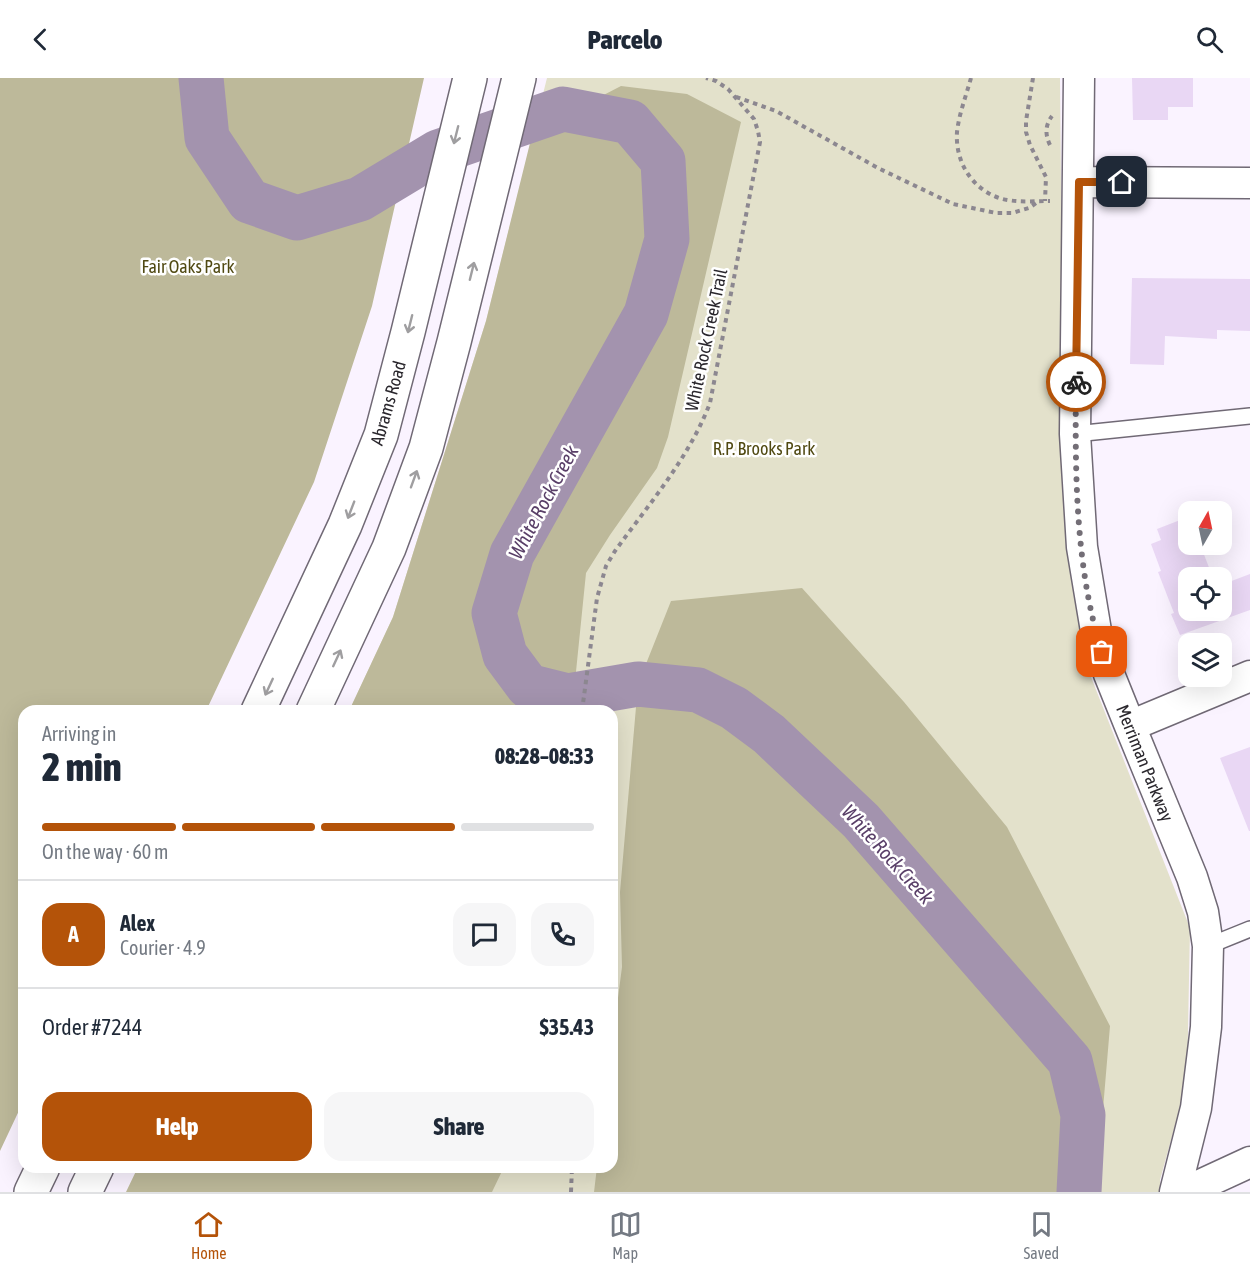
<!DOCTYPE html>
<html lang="en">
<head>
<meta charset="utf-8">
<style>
	body { margin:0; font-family:"Asap Condensed",sans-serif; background:#f6f6f7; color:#1f2937; height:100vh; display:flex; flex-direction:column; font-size:22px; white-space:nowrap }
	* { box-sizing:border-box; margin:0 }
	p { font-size:20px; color:#747a83 }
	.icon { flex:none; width:33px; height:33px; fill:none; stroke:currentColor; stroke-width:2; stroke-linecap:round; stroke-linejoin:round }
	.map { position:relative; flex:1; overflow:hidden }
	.sheet { position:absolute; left:18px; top:627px; width:600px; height:468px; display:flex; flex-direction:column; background:#fff; border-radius:18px; box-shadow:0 6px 24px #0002 }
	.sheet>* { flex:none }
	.needle { width:39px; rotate:9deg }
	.tools { position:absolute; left:1178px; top:423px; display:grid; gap:12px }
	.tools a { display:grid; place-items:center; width:54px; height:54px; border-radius:12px; background:#fff; box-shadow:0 6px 24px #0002; font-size:30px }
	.pin { position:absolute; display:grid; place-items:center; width:51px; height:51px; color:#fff; margin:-26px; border-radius:12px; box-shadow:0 3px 9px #0006 }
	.courier { position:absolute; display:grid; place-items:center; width:60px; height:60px; margin:-30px; border:4px solid #b45309; border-radius:50%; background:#fff; color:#222; box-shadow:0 2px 8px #0007 }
	.summary em { font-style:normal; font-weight:800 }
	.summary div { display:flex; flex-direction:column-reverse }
	.summary { display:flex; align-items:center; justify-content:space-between; height:102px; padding:0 24px }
	h1 { font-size:39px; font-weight:800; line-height:45px }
	.bar { display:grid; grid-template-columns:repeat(4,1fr); gap:9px 6px; align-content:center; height:72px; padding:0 24px }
	.bar i { height:8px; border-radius:4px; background:#e0e1e3 }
	.bar .on { background:#b45309 }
	.bar p { grid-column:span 4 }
	.line { display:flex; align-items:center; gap:15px; padding:0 24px; border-top:2px solid #e0e1e3 }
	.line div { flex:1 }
	.round { display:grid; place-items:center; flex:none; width:63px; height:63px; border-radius:18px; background:#f6f6f7 }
	.button { display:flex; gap:12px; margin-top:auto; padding:12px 24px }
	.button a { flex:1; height:69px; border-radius:18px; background:#b45309; color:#fff; font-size:24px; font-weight:800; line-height:69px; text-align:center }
	.button a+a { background:#f6f6f7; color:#1f2937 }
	header { display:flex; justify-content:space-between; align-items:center; height:78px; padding:0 24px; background:#fff; font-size:27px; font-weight:800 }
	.tab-bar { display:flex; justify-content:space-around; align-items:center; height:84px; border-top:2px solid #e0e1e3; background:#fff; font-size:16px; color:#747a83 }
	.tab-bar a { display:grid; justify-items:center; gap:3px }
	.tab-bar .on { color:#b45309 }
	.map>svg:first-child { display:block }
	.green { fill:#e3e1cb }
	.forest { fill:#bdb99a }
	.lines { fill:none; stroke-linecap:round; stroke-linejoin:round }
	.river { stroke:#a393ae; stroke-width:45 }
	.building { fill:#e9d7f4 }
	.service-casing { stroke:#706975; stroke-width:18 }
	.minor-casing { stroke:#706975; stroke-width:33 }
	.secondary-casing { stroke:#706975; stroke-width:36 }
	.path { stroke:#8c8790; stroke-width:4; stroke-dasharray:4.5 4.5; stroke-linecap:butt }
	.service { stroke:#fff; stroke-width:15 }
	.minor { stroke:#fff; stroke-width:30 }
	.secondary { stroke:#fff; stroke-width:33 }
	.oneway { stroke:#9f9ea0 }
	.done { stroke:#736e76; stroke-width:6; stroke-dasharray:0 10.8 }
	.route { stroke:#b45309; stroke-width:8 }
	.labels { text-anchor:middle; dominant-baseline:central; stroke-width:5; stroke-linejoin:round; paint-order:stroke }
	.park-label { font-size:18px; fill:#504912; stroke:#fff }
	.street-label { font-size:18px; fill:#2a272d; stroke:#fff }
	.water-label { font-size:20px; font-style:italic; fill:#593f68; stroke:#fff }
</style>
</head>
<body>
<header><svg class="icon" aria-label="back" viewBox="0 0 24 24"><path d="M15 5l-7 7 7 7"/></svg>Parcelo<svg class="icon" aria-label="search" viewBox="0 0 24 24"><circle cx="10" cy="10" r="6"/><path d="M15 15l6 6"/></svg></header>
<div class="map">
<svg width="1250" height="1114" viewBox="0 0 1250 1114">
	<rect width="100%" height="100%" fill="#faf3ff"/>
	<!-- green -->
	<path class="green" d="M 547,0 L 1060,0 L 1061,110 L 1068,474 L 1091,599 L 1190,850 L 1187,1004 L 1160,1102 L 1161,1114 L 388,1114 L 393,1089 L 612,1089 L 612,633 L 349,633 L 393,539 L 486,243 Z"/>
	<!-- forest -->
	<path class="forest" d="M 0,0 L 424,0 L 372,228 L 314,404 L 206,633 L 24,633 L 24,1022 L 0,1073 Z
		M 621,8 L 687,16 L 741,44 L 668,359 L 657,390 L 610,457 L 586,495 L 572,633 L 349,633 L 393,539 L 486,243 L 531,61 L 565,37 Z
		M 802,510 L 904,624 L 1007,749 L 1110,948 L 1096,1114 L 594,1114 L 597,1089 L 612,1089 L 612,966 L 622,889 L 620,814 L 638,606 L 671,523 Z
		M 138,1089 L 504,1089 L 492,1114 L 126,1114 Z"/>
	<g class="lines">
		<!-- river -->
		<path class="river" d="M 201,0 L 207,60 L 249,123 L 297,140 L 360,121 L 438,74 L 563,31 L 630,44 L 663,83 L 667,161 L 646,236 L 512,476 L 494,535 L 505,577 L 528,608 L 568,618 L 638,606 L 698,612 L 734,630 L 769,656 L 861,743 L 1070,983 L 1083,1037 L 1079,1114"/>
	</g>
	<!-- building -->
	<path class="building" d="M 1132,0 L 1193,0 L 1193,29 L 1168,29 L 1168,42 L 1133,42 Z
		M 1132,200 L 1250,201 L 1250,253 L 1217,252 L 1217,261 L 1165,258 L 1164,287 L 1130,286 Z
		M 1188,439 L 1188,466 L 1200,466 L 1213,500 L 1188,500 L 1188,532 L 1221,532 L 1221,507 L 1250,496 L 1250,532 L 1180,557 L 1171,536 L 1174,535 L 1158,494 L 1161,493 L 1151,466 L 1161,462 L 1157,451 Z
		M 1250,669 L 1250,753 L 1249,753 L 1220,680 Z"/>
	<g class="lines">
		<defs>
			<path id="service" d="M 1075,356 L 1250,338
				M 1208,868 L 1250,851"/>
			<path id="minor" d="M 1079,0 L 1075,356 L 1082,469 L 1096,553 L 1109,596 L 1130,648 L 1192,799 L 1203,834 L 1208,868 L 1206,949 L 1196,1030 L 1175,1114
				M 1079,104 L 1250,105
				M 1130,648 L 1250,598
				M 1185,1114 L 1250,1084"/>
			<path id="secondary" d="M 258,633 L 345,447 L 381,357 L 408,254 L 470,0
				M 313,633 L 389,470 L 426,370 L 454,264 L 519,0
				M 31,1114 L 43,1089
				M 85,1114 L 97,1089"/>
		</defs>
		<!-- service casing -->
		<use href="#service" class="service-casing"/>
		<!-- minor casing -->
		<use href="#minor" class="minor-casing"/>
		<!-- secondary casing -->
		<use href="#secondary" class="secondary-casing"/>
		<!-- path -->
		<path class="path" d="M 971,0 C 966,18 959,36 957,54 C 955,83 971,110 999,120 C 1015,125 1034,123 1050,123
			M 1033,0 L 1026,43 L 1026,54 L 1030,67 L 1046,99 L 1045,123
			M 736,19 L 776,33 L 878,90 L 953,126 L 996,135 L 1012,135 L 1029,130 L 1039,123
			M 1050,67 C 1045,57 1045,47 1052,38
			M 582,633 L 597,520 L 606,488 L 615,473 C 649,426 689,380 710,325 L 760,64 L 758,53 L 754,41 L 728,11 L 716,3 L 706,0
			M 571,1114 L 572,1089"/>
		<!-- service -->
		<use href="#service" class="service"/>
		<!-- minor -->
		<use href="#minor" class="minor"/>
		<!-- secondary -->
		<use href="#secondary" class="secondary"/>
	</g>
	<!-- one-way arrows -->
	<defs><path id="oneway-shaft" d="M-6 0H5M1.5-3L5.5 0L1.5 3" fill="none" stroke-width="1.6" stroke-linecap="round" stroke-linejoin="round" transform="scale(1.5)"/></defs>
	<g class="oneway">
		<use href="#oneway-shaft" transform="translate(456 57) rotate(104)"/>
		<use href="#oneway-shaft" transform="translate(472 193) rotate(-76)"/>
		<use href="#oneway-shaft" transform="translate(410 246) rotate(104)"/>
		<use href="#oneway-shaft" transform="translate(414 401) rotate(-70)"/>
		<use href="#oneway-shaft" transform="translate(351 432) rotate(111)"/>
		<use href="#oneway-shaft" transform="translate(337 580) rotate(-65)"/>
		<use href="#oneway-shaft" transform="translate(269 609) rotate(115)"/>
	</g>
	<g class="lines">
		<!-- done -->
		<path class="done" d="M 1076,304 C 1075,392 1075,490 1102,574"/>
		<!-- route -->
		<path class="route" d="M 1076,304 L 1079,104 L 1122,104"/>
	</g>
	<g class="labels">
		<!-- park labels -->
		<g class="park-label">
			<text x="188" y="188">Fair Oaks Park</text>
			<text x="764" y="370">R.P. Brooks Park</text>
		</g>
		<!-- street labels -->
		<g class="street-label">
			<text transform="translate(706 262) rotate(-78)">White Rock Creek Trail</text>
			<text transform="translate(388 325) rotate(-74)">Abrams Road</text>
			<text transform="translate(1145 685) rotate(68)">Merriman Parkway</text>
		</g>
		<!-- water labels -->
		<g class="water-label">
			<text transform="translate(543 424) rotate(-62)">White Rock Creek</text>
			<text transform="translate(888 776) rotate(48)">White Rock Creek</text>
		</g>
	</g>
</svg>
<div class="tools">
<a><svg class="needle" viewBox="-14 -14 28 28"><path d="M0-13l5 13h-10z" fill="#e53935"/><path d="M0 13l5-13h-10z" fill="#747a83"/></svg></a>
<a><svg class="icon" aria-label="locate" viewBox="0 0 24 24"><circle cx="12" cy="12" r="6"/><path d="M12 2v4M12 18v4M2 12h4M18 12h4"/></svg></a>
<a><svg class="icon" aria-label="layers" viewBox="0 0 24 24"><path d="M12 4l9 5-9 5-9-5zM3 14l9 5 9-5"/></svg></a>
</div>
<div class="pin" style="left:1102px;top:574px;background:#ea580c"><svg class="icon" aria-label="bag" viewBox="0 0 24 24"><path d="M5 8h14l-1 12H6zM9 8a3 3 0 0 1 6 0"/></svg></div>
<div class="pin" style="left:1122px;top:104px;background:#1f2937"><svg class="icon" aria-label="home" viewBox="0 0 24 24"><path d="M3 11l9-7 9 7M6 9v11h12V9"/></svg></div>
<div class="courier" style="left:1076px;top:304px"><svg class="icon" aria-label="bike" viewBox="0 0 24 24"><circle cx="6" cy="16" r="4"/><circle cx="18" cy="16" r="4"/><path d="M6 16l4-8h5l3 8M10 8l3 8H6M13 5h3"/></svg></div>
<section class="sheet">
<div class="summary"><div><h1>2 min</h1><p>Arriving in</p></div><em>08:28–08:33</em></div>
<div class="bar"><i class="on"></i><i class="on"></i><i class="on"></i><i></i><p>On the way · 60 m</p></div>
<div class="line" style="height:108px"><b class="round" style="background:#b45309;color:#fff">A</b><div><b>Alex</b><p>Courier · 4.9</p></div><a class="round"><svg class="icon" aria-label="chat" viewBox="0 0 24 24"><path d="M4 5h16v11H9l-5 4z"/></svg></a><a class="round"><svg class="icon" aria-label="phone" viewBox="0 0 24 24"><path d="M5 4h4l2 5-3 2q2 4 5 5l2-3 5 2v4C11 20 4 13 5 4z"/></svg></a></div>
<div class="line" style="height:78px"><div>Order #7244</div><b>$35.43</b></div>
<div class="button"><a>Help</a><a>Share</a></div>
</section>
</div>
<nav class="tab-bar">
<a class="on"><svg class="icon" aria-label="home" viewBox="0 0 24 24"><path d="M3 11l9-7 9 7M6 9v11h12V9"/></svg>Home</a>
<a><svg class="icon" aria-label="map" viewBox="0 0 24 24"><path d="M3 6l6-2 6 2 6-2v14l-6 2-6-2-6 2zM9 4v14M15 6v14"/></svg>Map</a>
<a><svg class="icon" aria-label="saved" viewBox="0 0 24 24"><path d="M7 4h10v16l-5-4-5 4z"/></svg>Saved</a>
</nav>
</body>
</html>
